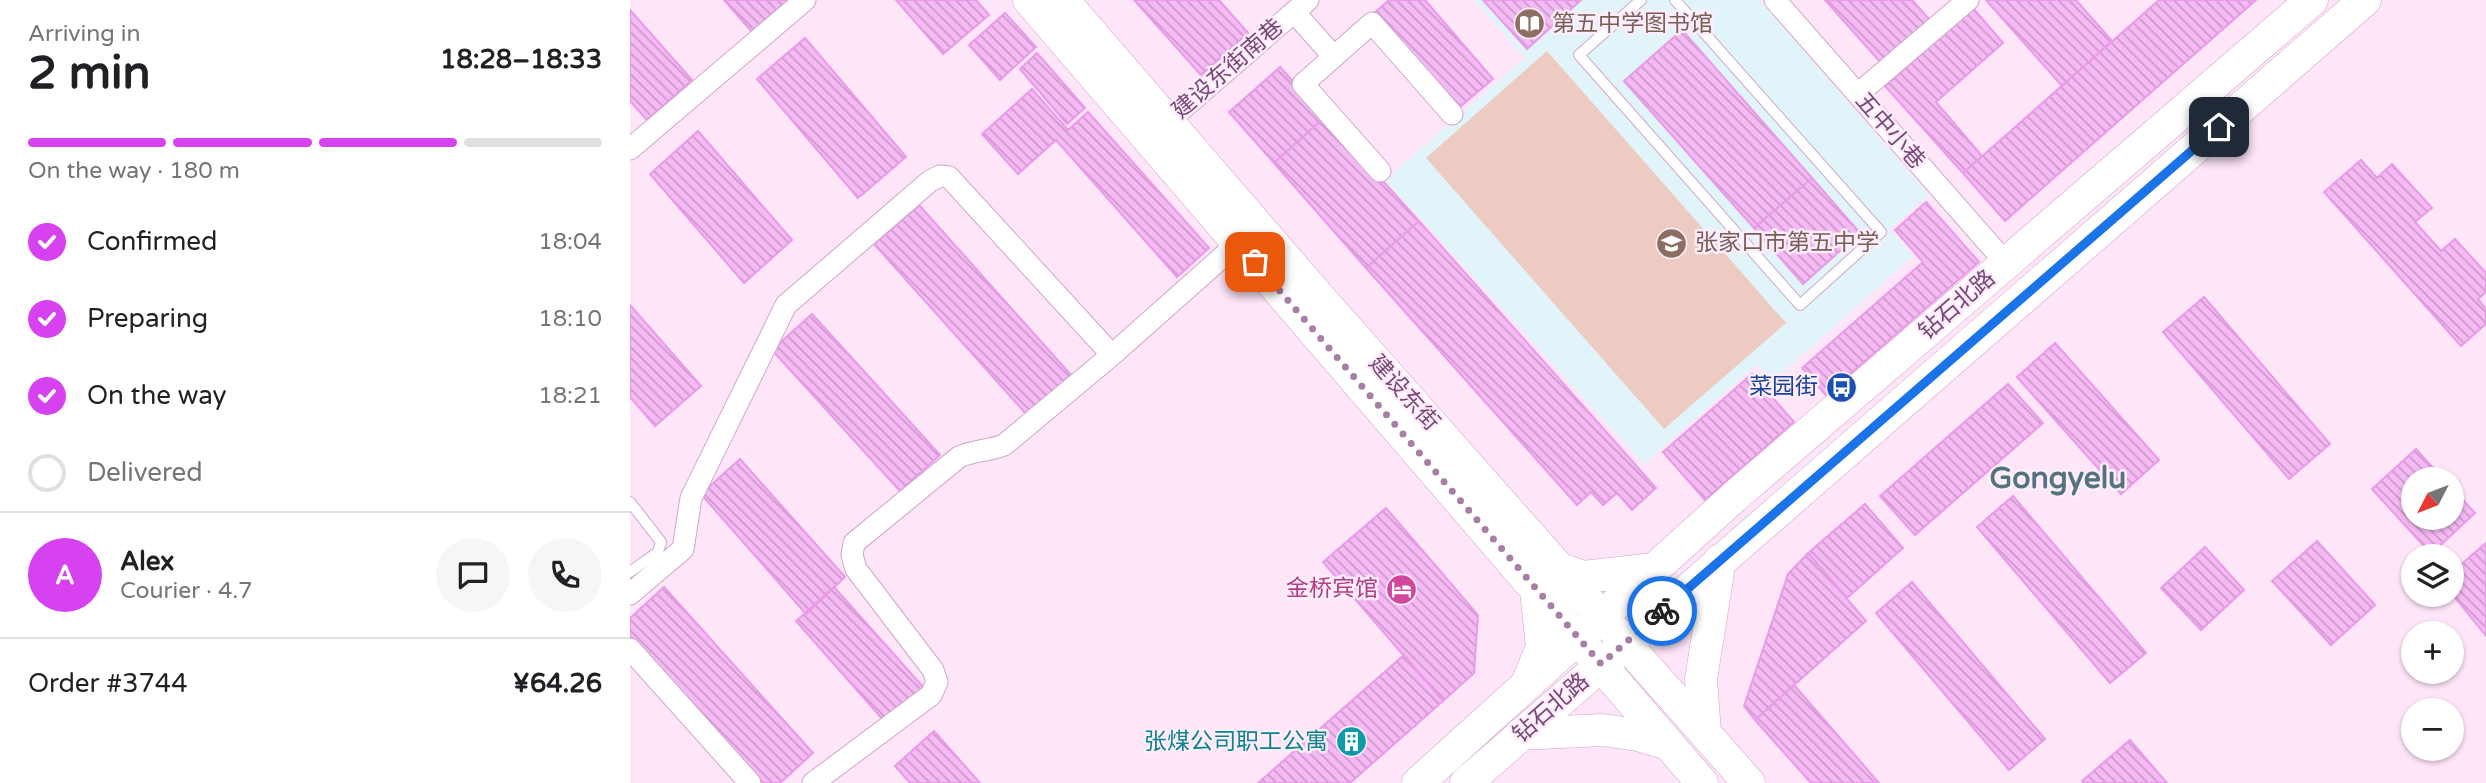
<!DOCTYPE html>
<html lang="en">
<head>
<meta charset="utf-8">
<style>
	body { margin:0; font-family:"Varela Round","Noto Sans SC",sans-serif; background:#f6f6f6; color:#202124; height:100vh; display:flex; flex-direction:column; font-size:26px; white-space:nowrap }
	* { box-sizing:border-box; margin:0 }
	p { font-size:23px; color:#757577 }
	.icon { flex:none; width:38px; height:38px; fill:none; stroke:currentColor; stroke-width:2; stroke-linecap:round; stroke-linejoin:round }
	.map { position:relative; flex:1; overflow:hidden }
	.details { display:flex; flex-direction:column; background:#fff; width:630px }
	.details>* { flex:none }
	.needle { width:46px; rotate:228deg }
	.buttons { position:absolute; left:1771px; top:467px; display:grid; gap:14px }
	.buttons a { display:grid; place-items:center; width:63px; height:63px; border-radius:50%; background:#fff; box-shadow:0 2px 5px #0004; font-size:35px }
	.pin { position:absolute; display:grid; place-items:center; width:60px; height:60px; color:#fff; margin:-30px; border-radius:14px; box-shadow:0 4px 10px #0006 }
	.courier { position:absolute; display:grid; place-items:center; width:70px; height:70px; margin:-35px; border:5px solid #1a73e8; border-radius:50%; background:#fff; color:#222; box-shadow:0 2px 9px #0007 }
	.overview em { font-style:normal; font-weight:800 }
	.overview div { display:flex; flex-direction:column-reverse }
	.overview { display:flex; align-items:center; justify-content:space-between; height:119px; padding:0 28px }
	h1 { font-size:46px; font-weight:800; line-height:52px }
	.bar { display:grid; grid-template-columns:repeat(4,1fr); gap:10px 7px; align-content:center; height:84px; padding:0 28px }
	.bar i { height:9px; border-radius:5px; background:#e0e0e0 }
	.bar .selected { background:#d642f0 }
	.bar p { grid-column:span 4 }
	.line { display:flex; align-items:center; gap:18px; padding:0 28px; border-top:2px solid #e0e0e0 }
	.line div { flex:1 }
	.round { display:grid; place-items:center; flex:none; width:74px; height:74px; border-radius:37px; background:#f6f6f6 }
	ol { padding:0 28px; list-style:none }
	li { display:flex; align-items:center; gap:21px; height:77px }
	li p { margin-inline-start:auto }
	li .icon { padding:7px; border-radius:50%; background:#d642f0; color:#fff; stroke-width:4 }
	li:last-child { color:#757577 }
	li i { width:38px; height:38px; border:4px solid #e0e0e0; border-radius:50% }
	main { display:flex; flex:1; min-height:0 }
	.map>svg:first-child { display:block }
	.education { fill:#e1f4fa }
	.pitch { fill:#edcbc2 }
	.building { fill:url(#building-back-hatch); stroke:#e99ae8; stroke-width:2 }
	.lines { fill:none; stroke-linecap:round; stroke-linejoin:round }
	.lane-casing { stroke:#cea7cb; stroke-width:12 }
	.street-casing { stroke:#cea7cb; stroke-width:23 }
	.secondary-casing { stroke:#cfa2cd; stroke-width:33 }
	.lane { stroke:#fff; stroke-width:10 }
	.street { stroke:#fff; stroke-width:21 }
	.secondary { stroke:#fff; stroke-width:32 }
	.done { stroke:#a77fa5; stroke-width:7; stroke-dasharray:0 12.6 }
	.route { stroke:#1a73e8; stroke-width:9 }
	.labels { text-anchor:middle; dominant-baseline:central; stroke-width:5; stroke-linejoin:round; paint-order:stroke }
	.education-label { font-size:23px; fill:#785e54; stroke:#ffedfb; text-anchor:start }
	.street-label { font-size:23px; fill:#784879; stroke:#ffedfb }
	.transit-label { font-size:23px; fill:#164399; stroke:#ffedfb; text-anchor:end }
	.hotel-label { font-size:23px; fill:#b23c85; stroke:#ffedfb; text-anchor:end }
	.culture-label { font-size:23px; fill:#0d838f; stroke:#ffedfb; text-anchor:end }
	.district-label { font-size:30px; font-weight:bold; fill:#537381; stroke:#ffedfb }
</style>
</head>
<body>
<main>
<section class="details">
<div class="overview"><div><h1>2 min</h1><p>Arriving in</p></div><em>18:28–18:33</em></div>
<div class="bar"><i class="selected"></i><i class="selected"></i><i class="selected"></i><i></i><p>On the way · 180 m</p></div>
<ol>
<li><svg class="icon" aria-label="check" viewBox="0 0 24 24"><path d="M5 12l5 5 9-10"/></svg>Confirmed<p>18:04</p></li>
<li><svg class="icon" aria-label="check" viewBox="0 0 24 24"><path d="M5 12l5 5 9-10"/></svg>Preparing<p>18:10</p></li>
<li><svg class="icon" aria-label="check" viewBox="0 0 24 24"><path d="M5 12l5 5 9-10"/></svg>On the way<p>18:21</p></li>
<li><i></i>Delivered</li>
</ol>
<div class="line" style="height:126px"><b class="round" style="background:#d642f0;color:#fff">A</b><div><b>Alex</b><p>Courier · 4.7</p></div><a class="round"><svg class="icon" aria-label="chat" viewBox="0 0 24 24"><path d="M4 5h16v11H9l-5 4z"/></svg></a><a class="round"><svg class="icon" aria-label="phone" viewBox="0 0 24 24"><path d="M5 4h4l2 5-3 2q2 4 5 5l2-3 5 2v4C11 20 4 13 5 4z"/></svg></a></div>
<div class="line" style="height:91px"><div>Order #3744</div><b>¥64.26</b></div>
</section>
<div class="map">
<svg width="1856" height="783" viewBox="0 0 1856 783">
	<defs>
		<pattern id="building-back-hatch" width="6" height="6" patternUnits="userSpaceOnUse" patternTransform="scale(1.75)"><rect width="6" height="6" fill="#f5baf4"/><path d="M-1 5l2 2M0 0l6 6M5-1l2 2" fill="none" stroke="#cb99ca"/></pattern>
	</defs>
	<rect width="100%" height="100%" fill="#fee5f8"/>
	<!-- education -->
	<path class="education" d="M 844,0 L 1129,0 L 1299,195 L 1260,229 L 1283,256 L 1142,382 L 1126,365 L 1014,464 L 755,180 L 895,58 Z"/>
	<!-- pitch -->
	<path class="pitch" d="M 917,51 L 1156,323 L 1034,429 L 796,158 Z"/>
	<!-- building -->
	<path class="building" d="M 94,0 L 158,0 L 122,32 Z
		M 266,0 L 346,0 L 359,15 L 313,54 Z
		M 504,0 L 589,0 L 618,33 L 571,75 Z
		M 759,0 L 795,0 L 863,79 L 825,111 L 742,15 Z
		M 853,0 L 951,0 L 897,49 Z
		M 1195,0 L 1282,0 L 1300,20 L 1251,63 Z
		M 1356,0 L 1446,0 L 1482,41 L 1432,86 Z
		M 1529,0 L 1626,0 L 1375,221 L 1333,173 Z
		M 1343,8 L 1373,43 L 1306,102 L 1352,156 L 1333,173 L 1255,86 Z
		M 0,10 L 62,80 L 17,120 L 0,101 Z
		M 375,13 L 406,47 L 370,80 L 339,45 Z
		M 1052,30 L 1182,178 L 1124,228 L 994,81 Z
		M 175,38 L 276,157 L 228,198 L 127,79 Z
		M 407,53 L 455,108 L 437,124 L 390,69 Z
		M 650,67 L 695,117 L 644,163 L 599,112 Z
		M 402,89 L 438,130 L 458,112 L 579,248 L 547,277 L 426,140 L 388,174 L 352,134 Z
		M 695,117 L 789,221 L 736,268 L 644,163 Z
		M 68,131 L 162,240 L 114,283 L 20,174 Z
		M 1731,160 L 1747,178 L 1762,164 L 1802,208 L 1785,222 L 1811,251 L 1825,239 L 1856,273 L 1856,292 L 1848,299 L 1856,309 L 1856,324 L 1831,346 L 1694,192 Z
		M 1182,178 L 1230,233 L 1173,284 L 1124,228 Z
		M 1296,202 L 1349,262 L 1196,395 L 1172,368 L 1293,262 L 1265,230 Z
		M 289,205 L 441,375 L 397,415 L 244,244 Z
		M 789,221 L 1026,488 L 1002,510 L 987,493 L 973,505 L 961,492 L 947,505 L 736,268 Z
		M 1574,297 L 1700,444 L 1659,479 L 1533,332 Z
		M 0,305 L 71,386 L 25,426 L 0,397 Z
		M 182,314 L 310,455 L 270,491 L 142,350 Z
		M 1425,343 L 1529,460 L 1491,494 L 1387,377 Z
		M 1122,374 L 1164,422 L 1075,500 L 1033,452 Z
		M 1378,384 L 1413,423 L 1285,535 L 1250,496 Z
		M 1786,449 L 1814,480 L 1783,480 L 1783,518 L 1822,518 L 1822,488 L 1845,513 L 1801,554 L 1742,489 Z
		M 110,459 L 215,577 L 176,614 L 71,494 Z
		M 1383,496 L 1516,653 L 1480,683 L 1347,527 Z
		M 1235,504 L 1273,548 L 1217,598 L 1178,553 Z
		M 756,508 L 848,615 L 844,673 L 813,701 L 693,562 Z
		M 1687,541 L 1745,605 L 1701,645 L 1642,581 Z
		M 1856,543 L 1856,636 L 1822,594 L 1822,572 Z
		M 1575,547 L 1614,590 L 1571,630 L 1531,588 Z
		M 1178,553 L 1236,621 L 1125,720 L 1114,706 L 1158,574 Z
		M 1282,582 L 1415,739 L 1379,770 L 1246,613 Z
		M 34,587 L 183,753 L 150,783 L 133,783 L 0,636 L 0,618 Z
		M 204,587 L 294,688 L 255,722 L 166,621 Z
		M 774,655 L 813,701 L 720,783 L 628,783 Z
		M 1164,685 L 1249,783 L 1181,783 L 1125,720 Z
		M 304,731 L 350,783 L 280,783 L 265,766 Z
		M 1500,740 L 1537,783 L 1453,783 L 1452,781 Z"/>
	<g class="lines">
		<defs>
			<path id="lane" d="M 1011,0 L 949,55 L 1170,305 L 1251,232 L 1045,0
				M 0,502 L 31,542 L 28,552 L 0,572"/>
			<path id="street" d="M 1145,0 L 1376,263
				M 664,12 L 704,57
				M 1228,94 L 1338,0
				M 529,129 L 678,0
				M 0,149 L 175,0
				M 750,171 L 673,84 L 742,23 L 822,114
				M 0,594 L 53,549 L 61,498 L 156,305 L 300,181 L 310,176 L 319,177 L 482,355 L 616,236
				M 0,649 L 120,783
				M 183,783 L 301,695 L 307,682 L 303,670 L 226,569 L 222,555 L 224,543 L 329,457 C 344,450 359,451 374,445 L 482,355"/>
			<path id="secondary" d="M 399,0 L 1072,783
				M 433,0 L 689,297 L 1119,783
				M 931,569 L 954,577 L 1024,569
				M 898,681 L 912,647 L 906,590
				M 1075,733 L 1071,679 L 1090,560
				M 891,734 L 973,730 L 1008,735 L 1038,744
				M 788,783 L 1104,497 L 1682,0
				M 836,783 L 1735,0"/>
		</defs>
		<!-- lane casing -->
		<use href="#lane" class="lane-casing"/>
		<!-- street casing -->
		<use href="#street" class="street-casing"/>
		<!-- secondary casing -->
		<use href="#secondary" class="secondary-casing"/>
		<!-- lane -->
		<use href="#lane" class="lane"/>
		<!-- street -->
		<use href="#street" class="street"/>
		<!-- secondary -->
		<use href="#secondary" class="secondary"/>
	</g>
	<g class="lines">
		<!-- done -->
		<path class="done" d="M 625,262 L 971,664 L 1032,611"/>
		<!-- route -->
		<path class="route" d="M 1032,611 L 1589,127"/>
	</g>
	<!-- icons -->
	<defs>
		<symbol id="library-disc" viewBox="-11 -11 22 22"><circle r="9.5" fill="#8d6e63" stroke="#ffedfb"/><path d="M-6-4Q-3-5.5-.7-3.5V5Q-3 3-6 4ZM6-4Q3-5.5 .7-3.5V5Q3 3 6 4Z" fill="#fff"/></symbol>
		<symbol id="school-disc" viewBox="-11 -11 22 22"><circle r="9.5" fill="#8d6e63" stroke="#ffedfb"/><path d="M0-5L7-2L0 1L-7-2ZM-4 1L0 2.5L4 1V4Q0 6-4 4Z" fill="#fff"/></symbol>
		<symbol id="bus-disc" viewBox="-11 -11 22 22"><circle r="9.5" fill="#1a4fb4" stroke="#ffedfb"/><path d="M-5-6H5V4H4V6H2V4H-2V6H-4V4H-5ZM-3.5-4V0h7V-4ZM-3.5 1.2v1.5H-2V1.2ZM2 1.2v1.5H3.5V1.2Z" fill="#fff"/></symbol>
		<symbol id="hotel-disc" viewBox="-11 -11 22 22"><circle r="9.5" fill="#d1479c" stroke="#ffedfb"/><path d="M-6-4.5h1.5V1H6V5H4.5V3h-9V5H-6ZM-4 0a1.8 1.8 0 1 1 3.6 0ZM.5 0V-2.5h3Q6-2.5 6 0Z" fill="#fff"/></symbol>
		<symbol id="building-disc" viewBox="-11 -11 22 22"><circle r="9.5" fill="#0f9aa8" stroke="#ffedfb"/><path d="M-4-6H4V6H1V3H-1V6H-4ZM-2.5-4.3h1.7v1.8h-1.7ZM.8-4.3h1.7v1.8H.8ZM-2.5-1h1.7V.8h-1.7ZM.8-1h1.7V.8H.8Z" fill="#fff"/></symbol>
	</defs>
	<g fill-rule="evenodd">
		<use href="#library-disc" x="882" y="6" width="35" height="35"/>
		<use href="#school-disc" x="1024" y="226" width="35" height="35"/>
		<use href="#bus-disc" x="1194" y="370" width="35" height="35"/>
		<use href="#hotel-disc" x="754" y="572" width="35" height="35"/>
		<use href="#building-disc" x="704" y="724" width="35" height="35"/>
	</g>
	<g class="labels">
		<!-- education labels -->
		<g class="education-label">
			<text x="922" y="24">第五中学图书馆</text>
			<text x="1065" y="243">张家口市第五中学</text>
		</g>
		<!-- street labels -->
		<g class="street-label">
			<text transform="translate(598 69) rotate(-41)">建设东街南巷</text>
			<text transform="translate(1260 131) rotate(49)">五中小巷</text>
			<text transform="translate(1327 305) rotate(-41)">钻石北路</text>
			<text transform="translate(774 393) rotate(48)">建设东街</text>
			<text transform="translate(921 708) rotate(-41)">钻石北路</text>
		</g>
		<!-- transit labels -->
		<g class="transit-label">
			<text x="1188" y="387">菜园街</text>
		</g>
		<!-- hotel labels -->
		<g class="hotel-label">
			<text x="748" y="589">金桥宾馆</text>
		</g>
		<!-- culture labels -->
		<g class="culture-label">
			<text x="698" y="742">张煤公司职工公寓</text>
		</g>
		<!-- district labels -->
		<g class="district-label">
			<text x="1428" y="478">Gongyelu</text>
		</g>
	</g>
</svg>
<div class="buttons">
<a><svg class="needle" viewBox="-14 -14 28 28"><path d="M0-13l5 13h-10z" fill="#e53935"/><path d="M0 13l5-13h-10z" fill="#757577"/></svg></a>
<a><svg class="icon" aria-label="layers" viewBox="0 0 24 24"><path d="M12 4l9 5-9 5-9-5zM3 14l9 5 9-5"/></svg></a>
<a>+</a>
<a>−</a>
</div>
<div class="pin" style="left:625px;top:262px;background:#ea580c"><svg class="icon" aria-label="bag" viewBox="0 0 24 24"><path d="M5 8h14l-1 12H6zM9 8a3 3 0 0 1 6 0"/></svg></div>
<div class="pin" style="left:1589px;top:127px;background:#1f2937"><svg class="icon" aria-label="home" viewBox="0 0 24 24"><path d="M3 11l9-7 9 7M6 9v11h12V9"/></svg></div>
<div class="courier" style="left:1032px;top:611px"><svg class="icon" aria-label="bike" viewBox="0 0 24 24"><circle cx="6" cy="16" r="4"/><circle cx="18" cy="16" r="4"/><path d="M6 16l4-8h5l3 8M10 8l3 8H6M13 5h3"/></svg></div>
</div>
</main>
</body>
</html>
